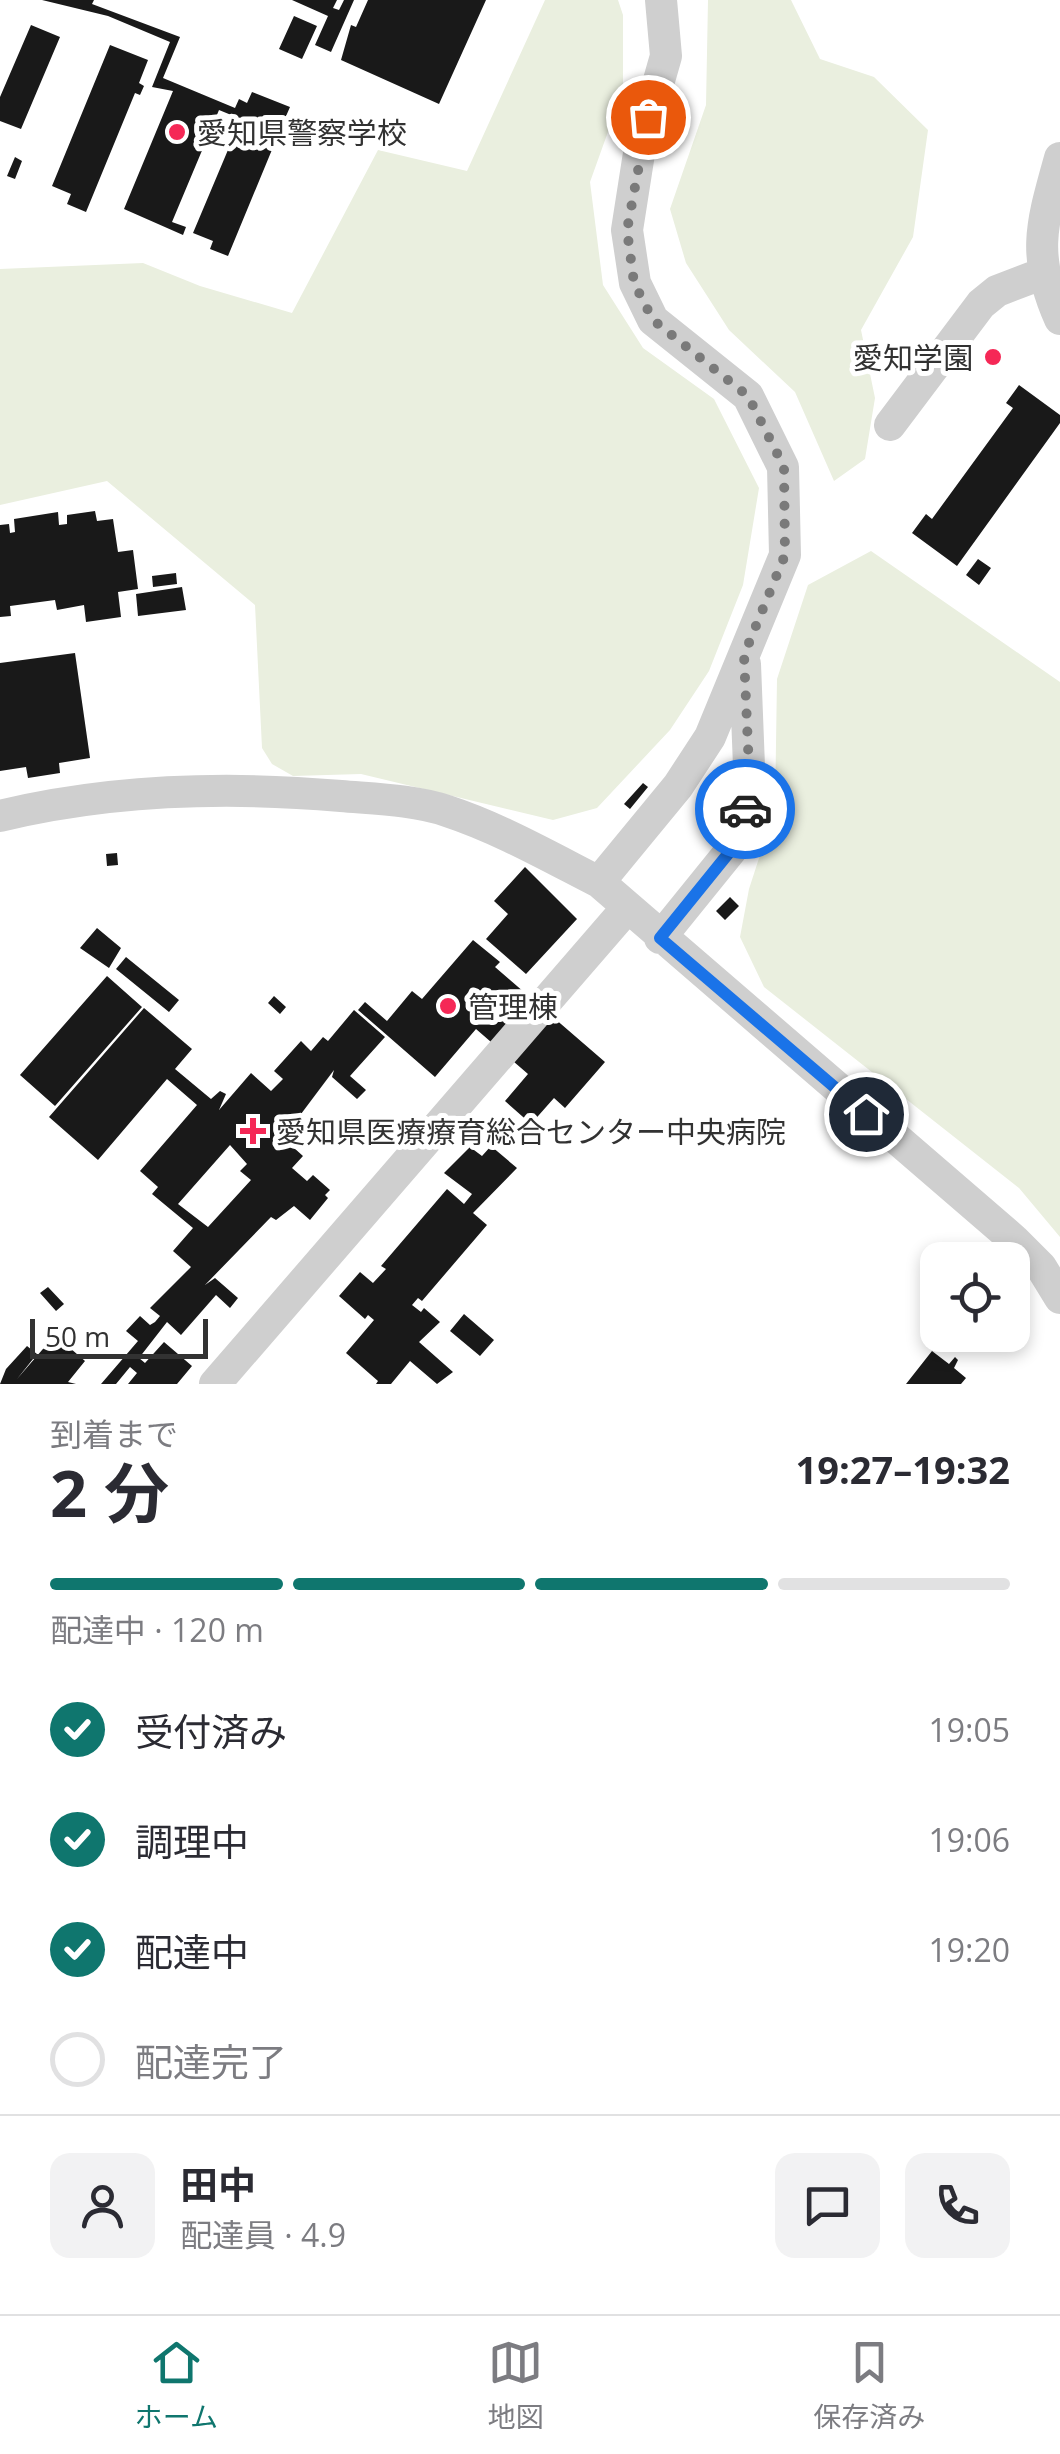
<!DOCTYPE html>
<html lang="ja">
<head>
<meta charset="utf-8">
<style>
	body { margin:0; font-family:"Open Sans","Noto Sans JP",sans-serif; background:#f2f2f3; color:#2b2b33; height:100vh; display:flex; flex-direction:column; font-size:38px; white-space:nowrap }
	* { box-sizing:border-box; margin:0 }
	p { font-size:32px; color:#7c7c81 }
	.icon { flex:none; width:55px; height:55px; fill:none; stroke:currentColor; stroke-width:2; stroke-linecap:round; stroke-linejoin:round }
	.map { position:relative; height:1384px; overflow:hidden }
	.sheet { display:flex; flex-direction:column; background:#fff; flex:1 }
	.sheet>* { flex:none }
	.controls { position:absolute; left:920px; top:1242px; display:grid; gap:20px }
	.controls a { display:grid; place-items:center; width:110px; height:110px; border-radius:20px; background:#fff; box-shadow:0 5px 15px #0003; font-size:50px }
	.scale { position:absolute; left:30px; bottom:25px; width:178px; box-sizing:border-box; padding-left:10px; border:5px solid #323232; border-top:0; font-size:28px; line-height:35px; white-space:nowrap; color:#323232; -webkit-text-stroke:8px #fff; paint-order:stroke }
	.pin { position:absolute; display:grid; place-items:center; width:85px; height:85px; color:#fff; margin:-42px; border:5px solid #fff; border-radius:50%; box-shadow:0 2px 10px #0007 }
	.courier { position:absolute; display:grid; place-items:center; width:100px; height:100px; margin:-50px; border:8px solid #1a73e8; border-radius:50%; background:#fff; color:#222; box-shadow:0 2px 12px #0007 }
	.head em { font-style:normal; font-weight:700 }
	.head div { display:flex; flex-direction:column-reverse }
	.head { display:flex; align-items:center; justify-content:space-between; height:170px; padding:0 50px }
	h1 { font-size:65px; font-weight:700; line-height:75px }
	.bar { display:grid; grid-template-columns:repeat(4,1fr); gap:15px 10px; align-content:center; height:120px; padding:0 50px }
	.bar i { height:12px; border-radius:8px; background:#e1e1e2 }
	.bar .selected { background:#0f766e }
	.bar p { grid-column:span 4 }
	.line { display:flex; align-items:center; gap:25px; padding:0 50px; border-top:2px solid #e1e1e2 }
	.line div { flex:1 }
	.round { display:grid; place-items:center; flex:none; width:105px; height:105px; border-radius:20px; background:#f2f2f3 }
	ol { padding:0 50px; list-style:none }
	li { display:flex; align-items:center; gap:30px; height:110px }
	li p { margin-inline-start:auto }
	li .icon { padding:10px; border-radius:50%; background:#0f766e; color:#fff; stroke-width:4 }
	li:last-child { color:#7c7c81 }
	li i { width:55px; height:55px; border:5px solid #e1e1e2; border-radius:50% }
	.tab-bar { display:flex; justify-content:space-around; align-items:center; height:140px; border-top:2px solid #e1e1e2; background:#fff; font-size:28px; color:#7c7c81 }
	.tab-bar a { display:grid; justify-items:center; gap:5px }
	.tab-bar .selected { color:#0f766e }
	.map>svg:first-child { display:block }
	.green { fill:#eaefdf }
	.building { fill:#191919; fill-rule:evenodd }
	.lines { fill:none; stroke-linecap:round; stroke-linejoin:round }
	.minor { stroke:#cfcfcf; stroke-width:32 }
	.done { stroke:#7a7a7a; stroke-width:10; stroke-dasharray:0 18 }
	.route { stroke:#1a73e8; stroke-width:12 }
	.poi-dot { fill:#f52856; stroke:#fff; stroke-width:4 }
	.labels { text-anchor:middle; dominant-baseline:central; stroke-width:10; stroke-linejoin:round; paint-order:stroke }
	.poi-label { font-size:30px; fill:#323232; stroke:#fff; text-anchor:start }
</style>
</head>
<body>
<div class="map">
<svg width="1060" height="1384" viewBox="0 0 1060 1384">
	<rect width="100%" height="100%" fill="#fff"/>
	<!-- green -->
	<path class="green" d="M 545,0 L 618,0 L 623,15 L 623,90 L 590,182 L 603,285 L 643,348 L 714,399 L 759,488 L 743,585 L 709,671 L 670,730 L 597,808 L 553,820 L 361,774 L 293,776 L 272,764 L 262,748 L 255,605 L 107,481 L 0,505 L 0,269 L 143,263 L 200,286 L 292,313 L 378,150 L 467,171 Z
		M 708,0 L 791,0 L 820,59 L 874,77 L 928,130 L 913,237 L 861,330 L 875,398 L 865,459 L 834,481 L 795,392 L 729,330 L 686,263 L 670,209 L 706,105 Z
		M 871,551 L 1060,682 L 1060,1237 L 1019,1188 L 764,987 L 740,937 L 749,889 L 775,809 L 777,679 L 808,585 Z"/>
	<!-- building -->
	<path class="building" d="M 42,0 L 94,0 L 92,4 L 180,37 L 163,78 L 235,108 L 239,99 L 247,103 L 252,92 L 290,107 L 280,130 L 286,133 L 282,142 L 276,140 L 228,256 L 210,249 L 213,241 L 193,233 L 241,119 L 219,110 L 172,222 L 186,227 L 183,235 L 124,209 L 173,91 L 152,87 L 170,42 L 108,16 Z
		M 292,0 L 337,0 L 333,8 L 339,10 L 344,0 L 354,0 L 331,52 L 315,45 L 328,16 Z
		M 368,0 L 486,0 L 439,104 L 341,60 L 351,25 L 356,27 Z
		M 294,16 L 317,26 L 302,59 L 279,49 Z
		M 31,25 L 60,37 L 21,129 L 0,121 L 0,97 Z
		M 110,45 L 148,60 L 139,83 L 144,86 L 140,95 L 135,93 L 86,212 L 67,204 L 71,194 L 52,186 Z
		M 15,157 L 22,161 L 15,179 L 7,176 Z
		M 1019,385 L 1060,415 L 1060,423 L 957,566 L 912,533 L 926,514 L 932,519 L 1013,408 L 1006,403 Z
		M 95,511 L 97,521 L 113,519 L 118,552 L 133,550 L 138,589 L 118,592 L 121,617 L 86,622 L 84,605 L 57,610 L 55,600 L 10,606 L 11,616 L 0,617 L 0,525 L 9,524 L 10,533 L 15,532 L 14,519 L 58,512 L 59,525 L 67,524 L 67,515 Z
		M 978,559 L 991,568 L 979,585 L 966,575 Z
		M 176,573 L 177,584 L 153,587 L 152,576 Z
		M 182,587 L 186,610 L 138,616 L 136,594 Z
		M 75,653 L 90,758 L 59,763 L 60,773 L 28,778 L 26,767 L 0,771 L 0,663 Z
		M 643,783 L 648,787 L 630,809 L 624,804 Z
		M 117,853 L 118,865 L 107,866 L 106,854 Z
		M 525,867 L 577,919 L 526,974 L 486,939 L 508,914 L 494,901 Z
		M 730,897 L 739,906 L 725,920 L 716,911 Z
		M 97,928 L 121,948 L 109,968 L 80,948 Z
		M 473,940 L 500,962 L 495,967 L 605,1062 L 565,1108 L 554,1098 L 531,1124 L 505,1101 L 528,1074 L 476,1029 L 435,1077 L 358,1010 L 365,1002 L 387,1021 L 412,991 L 422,999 Z
		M 126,957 L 179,1000 L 169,1012 L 116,969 Z
		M 107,976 L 142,1007 L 55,1106 L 20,1075 Z
		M 274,996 L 286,1007 L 280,1014 L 268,1003 Z
		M 144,1008 L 192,1049 L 175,1069 L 211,1099 L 220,1091 L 226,1094 L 219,1110 L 251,1073 L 271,1091 L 283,1079 L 274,1071 L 301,1041 L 311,1051 L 323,1037 L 328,1041 L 354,1010 L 385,1037 L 350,1076 L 366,1090 L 357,1099 L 332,1077 L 334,1070 L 283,1138 L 303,1156 L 292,1168 L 307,1181 L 313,1175 L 330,1190 L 325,1195 L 328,1198 L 310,1220 L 294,1206 L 276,1220 L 271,1217 L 205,1285 L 215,1278 L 238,1298 L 230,1308 L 216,1295 L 181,1335 L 167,1322 L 139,1358 L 145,1363 L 164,1342 L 192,1366 L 177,1384 L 128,1384 L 137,1373 L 130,1367 L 116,1384 L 101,1384 L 138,1341 L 126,1331 L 140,1316 L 150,1325 L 155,1322 L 160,1316 L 150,1308 L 191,1267 L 173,1251 L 193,1228 L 152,1194 L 158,1187 L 140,1171 L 197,1105 L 167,1079 L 98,1160 L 49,1117 ZM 230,1145 L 247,1164 L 240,1171 L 251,1180 L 208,1227 L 178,1204 Z
		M 491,1146 L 517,1168 L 473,1213 L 487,1225 L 422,1301 L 418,1298 L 412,1305 L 421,1312 L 424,1308 L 440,1322 L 419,1342 L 453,1372 L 437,1384 L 410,1361 L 391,1384 L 376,1384 L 378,1381 L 346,1353 L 374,1320 L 368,1315 L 365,1319 L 339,1296 L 360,1272 L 373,1283 L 386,1269 L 381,1266 L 447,1189 L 464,1204 L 472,1194 L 444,1173 L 470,1147 L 482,1156 Z
		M 48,1287 L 64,1304 L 56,1311 L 40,1293 Z
		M 464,1314 L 494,1340 L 480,1356 L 450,1331 Z
		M 55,1335 L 85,1361 L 68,1382 L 76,1384 L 0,1384 L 6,1369 L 27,1346 L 37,1354 L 17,1379 Z
		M 932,1351 L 949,1364 L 955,1357 L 958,1360 L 954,1368 L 966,1378 L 961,1384 L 906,1384 Z"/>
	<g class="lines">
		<!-- minor -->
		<path class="minor" d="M 1060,158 C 1042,223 1031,254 1060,319
			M 890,425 L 981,304 L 997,291 L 1044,273
			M 0,816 C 112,789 227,786 341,796 C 375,799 414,800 447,811 C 499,828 550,857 599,882 L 1014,1240 L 1041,1267 L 1060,1298
			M 599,882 L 678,786 L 710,737 L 785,555 L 783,467 L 748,396 L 653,320 L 635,283 L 627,230 L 640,147 L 666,56 L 661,0
			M 660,938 L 732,849 L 750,792 L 745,664
			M 215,1384 L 627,908"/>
	</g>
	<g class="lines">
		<!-- done -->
		<path class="done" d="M 648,117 L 627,230 L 634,283 L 653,320 L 748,396 L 784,467 L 785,555 L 744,655 L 750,792 L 745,809"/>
		<!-- route -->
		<path class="route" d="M 745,809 L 732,849 L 660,938 L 866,1114"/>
	</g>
	<!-- markers -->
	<g class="poi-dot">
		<circle cx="177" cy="132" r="10"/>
		<circle cx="993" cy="357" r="10"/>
		<circle cx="448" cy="1006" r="10"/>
		<path d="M248 1116h10v10h10v10h-10v10h-10v-10h-10v-10h10z"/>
	</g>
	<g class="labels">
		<!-- poi labels -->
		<g class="poi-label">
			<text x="197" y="132">愛知県警察学校</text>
			<text x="973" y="357" text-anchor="end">愛知学園</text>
			<text x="468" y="1006">管理棟</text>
			<text x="276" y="1131">愛知県医療療育総合センター中央病院</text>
		</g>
	</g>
</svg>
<div class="controls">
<a><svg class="icon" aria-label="locate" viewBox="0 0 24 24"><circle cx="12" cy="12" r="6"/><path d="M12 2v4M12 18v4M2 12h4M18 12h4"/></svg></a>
</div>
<div class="scale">50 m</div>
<div class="pin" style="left:648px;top:117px;background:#ea580c"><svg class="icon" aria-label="bag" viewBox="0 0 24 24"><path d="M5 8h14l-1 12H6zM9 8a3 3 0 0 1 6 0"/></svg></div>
<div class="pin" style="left:866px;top:1114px;background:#1f2937"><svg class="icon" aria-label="home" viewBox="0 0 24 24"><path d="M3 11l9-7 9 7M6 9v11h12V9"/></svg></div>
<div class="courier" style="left:745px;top:809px"><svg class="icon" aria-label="car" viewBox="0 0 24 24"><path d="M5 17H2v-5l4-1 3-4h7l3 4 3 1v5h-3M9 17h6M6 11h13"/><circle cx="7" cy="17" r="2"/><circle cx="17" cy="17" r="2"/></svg></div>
</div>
<section class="sheet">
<div class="head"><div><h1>2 分</h1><p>到着まで</p></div><em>19:27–19:32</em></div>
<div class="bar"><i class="selected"></i><i class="selected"></i><i class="selected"></i><i></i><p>配達中 · 120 m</p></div>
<ol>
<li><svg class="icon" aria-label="check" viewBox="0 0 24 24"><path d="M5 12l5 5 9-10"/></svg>受付済み<p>19:05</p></li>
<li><svg class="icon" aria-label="check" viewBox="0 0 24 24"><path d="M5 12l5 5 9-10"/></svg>調理中<p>19:06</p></li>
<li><svg class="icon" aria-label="check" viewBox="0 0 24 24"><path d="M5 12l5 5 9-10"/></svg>配達中<p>19:20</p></li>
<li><i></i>配達完了</li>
</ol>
<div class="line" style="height:180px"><a class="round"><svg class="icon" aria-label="person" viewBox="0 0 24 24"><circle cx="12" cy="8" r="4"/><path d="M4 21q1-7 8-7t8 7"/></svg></a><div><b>田中</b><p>配達員 · 4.9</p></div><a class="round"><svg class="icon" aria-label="chat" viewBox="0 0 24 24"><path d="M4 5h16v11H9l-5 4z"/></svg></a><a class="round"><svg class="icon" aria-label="phone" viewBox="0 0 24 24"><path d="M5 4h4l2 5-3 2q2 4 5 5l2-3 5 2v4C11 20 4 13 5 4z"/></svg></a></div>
</section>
<nav class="tab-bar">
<a class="selected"><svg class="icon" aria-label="home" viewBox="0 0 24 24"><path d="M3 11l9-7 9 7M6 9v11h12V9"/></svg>ホーム</a>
<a><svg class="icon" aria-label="map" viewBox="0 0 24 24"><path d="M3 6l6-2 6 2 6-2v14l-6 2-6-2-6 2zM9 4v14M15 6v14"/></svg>地図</a>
<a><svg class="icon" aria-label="saved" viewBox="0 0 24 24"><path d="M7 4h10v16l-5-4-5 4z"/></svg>保存済み</a>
</nav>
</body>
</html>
